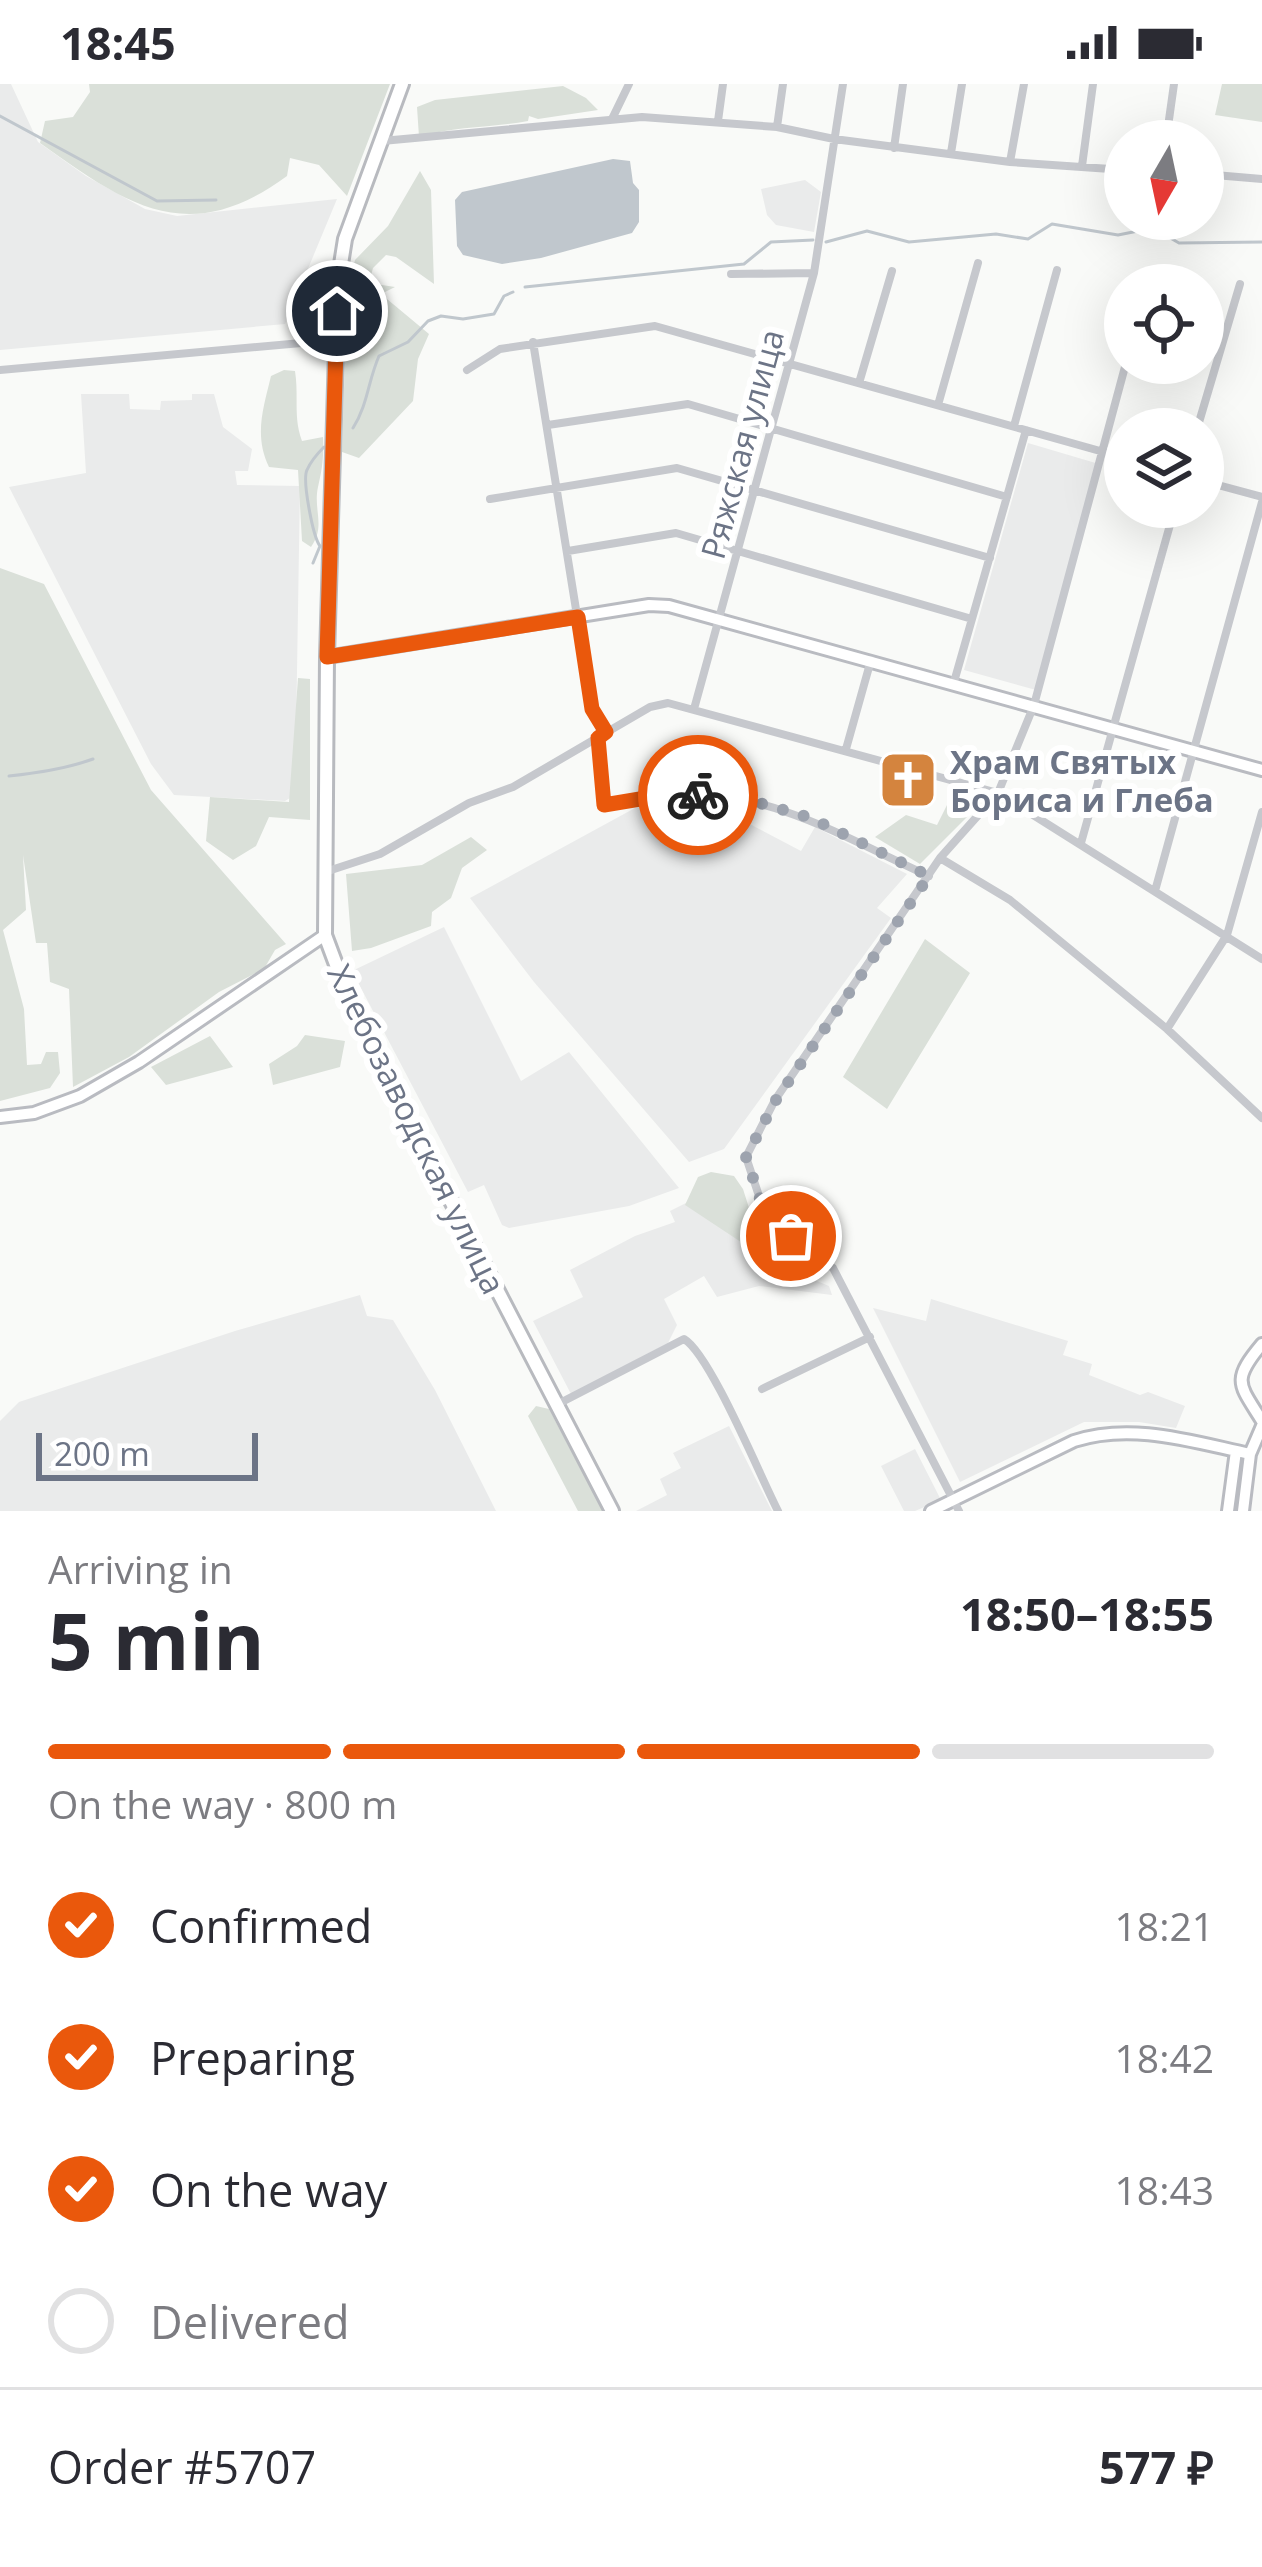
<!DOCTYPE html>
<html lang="en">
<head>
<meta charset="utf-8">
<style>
	body { margin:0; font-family:"Open Sans",sans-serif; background:#f2f2f3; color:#2b2b33; height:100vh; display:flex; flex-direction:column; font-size:45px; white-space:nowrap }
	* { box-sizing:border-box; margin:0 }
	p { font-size:39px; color:#7c7c81 }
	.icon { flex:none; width:66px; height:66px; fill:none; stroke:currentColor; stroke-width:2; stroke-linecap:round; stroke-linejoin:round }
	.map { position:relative; height:1427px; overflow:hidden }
	.details { display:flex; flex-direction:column; background:#fff; flex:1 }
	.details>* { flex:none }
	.needle { width:78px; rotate:189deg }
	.buttons { position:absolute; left:1104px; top:36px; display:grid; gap:24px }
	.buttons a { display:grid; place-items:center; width:120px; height:120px; border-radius:50%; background:#fff; box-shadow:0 12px 48px #0002; font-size:60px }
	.scale { position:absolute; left:36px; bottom:30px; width:222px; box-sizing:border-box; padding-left:12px; border:6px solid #6c7486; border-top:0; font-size:33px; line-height:42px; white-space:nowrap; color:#6c7486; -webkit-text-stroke:9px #fff; paint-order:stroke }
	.pin { position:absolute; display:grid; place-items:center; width:102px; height:102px; color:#fff; margin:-51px; border:6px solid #fff; border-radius:50%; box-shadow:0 3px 12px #0007 }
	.courier { position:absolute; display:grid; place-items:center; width:120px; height:120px; margin:-60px; border:9px solid #ea580c; border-radius:50%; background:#fff; color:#222; box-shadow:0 3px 15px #0007 }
	.headline em { font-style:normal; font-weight:700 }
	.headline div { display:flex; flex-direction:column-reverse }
	.headline { display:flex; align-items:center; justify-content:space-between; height:204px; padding:0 48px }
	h1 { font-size:78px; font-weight:700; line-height:90px }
	.bar { display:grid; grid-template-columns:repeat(4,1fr); gap:18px 12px; align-content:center; height:144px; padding:0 48px }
	.bar i { height:15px; border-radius:9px; background:#e1e1e2 }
	.bar .current { background:#ea580c }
	.bar p { grid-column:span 4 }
	.line { display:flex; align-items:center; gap:30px; padding:0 48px; border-top:3px solid #e1e1e2 }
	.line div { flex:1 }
	ol { padding:0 48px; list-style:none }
	li { display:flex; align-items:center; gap:36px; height:132px }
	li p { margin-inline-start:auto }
	li .icon { padding:12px; border-radius:50%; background:#ea580c; color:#fff; stroke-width:4 }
	li:last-child { color:#7c7c81 }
	li i { width:66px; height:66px; border:6px solid #e1e1e2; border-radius:50% }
	.status { display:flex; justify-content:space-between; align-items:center; height:84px; padding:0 60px; background:#fff; direction:ltr }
	.status svg { height:33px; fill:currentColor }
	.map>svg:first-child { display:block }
	.built { fill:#eaebeb }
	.green { fill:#dae0d9 }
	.water { fill:#c0c7cd }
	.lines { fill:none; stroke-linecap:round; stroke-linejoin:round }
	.stream { stroke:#c0c7cd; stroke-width:3 }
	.secondary-casing { stroke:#b9bbc1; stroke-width:16 }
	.primary-casing { stroke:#b8babf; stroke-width:18 }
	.street { stroke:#c6c8cd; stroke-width:8 }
	.secondary { stroke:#fff; stroke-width:10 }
	.primary { stroke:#fff; stroke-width:12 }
	.done { stroke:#9da3ae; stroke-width:12; stroke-dasharray:0 21.6 }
	.route { stroke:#ea580c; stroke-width:15 }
	.labels { text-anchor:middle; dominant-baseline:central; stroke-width:12; stroke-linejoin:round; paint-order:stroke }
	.street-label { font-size:33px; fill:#6c7486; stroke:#fff }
	.poi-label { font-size:33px; font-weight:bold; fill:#6c7486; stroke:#fff; text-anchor:start }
</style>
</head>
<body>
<div class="status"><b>18:45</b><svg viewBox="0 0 49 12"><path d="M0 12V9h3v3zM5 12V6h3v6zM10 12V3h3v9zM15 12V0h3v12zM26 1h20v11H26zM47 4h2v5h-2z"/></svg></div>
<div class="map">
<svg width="1262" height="1427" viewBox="0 0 1262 1427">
	<rect width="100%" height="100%" fill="#f9faf8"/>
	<!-- built -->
	<path class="built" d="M 0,0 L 11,0 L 38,58 L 86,92 L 145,125 L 177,132 L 337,115 L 285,240 L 0,266 Z
		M 805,96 L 821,108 L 814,148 L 776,141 L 767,131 L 761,105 Z
		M 81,310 L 129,310 L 130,325 L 160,326 L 161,317 L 192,316 L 192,310 L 214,310 L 223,343 L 252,365 L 248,387 L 235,387 L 237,401 L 300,402 L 295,711 L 285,717 L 174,711 L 151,680 L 9,403 L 86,389 Z
		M 1028,359 L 1099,380 L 1036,606 L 964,586 Z
		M 693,718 L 741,720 L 740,735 L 801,767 L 815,743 L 907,790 L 877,824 L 891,834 L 724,1065 L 689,1078 L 534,898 L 470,814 L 635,724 Z
		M 444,843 L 521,997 L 569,968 L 679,1104 L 629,1122 L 509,1144 L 502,1141 L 484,1101 L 468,1108 L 352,887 Z
		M 696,1114 L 802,1191 L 829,1202 L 832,1211 L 759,1202 L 717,1213 L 704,1192 L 664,1215 L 677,1241 L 668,1259 L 571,1310 L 533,1237 L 583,1213 L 570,1186 L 635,1152 L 675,1138 L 670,1127 Z
		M 360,1211 L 367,1232 L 393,1236 L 435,1306 L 496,1427 L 0,1427 L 0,1337 L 19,1318 L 235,1247 Z
		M 931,1215 L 1068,1257 L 1063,1271 L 1092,1280 L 1089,1291 L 1140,1311 L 1148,1308 L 1185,1322 L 1176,1344 L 1139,1338 L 1084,1338 L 960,1398 L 873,1224 L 926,1237 Z
		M 729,1342 L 772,1427 L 636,1427 L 667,1411 L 660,1395 L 681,1384 L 673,1369 Z
		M 915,1365 L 941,1416 L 915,1427 L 904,1427 L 881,1382 Z"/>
	<!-- green -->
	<path class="green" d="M 89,0 L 390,0 L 347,112 L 319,81 L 290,74 L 287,92 C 188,165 127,121 40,59 L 45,37 L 73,33 L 90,8 Z
		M 1222,0 L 1262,0 L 1262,38 L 1215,31 Z
		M 563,2 L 586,14 L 598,26 L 538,35 L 529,32 L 528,37 C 491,44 455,42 419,53 L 417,23 L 435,16 Z
		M 420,87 L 431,106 L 434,200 L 396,173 L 386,171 L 373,184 L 369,199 L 395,203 L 381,210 L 429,250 L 418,275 L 413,317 L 359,374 L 342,368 L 347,211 L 355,176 L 388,142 Z
		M 284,286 L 295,287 C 299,312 293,333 302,357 L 323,353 C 324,373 322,386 318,403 C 313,426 326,442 311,463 L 302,457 L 298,386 L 269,383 C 254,352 263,325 271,292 Z
		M 0,484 L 44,500 L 151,706 L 286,860 L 275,866 L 264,885 L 219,908 L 129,973 L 73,1003 L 69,905 L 50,898 L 47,859 L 36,859 L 23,771 L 26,826 L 3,846 L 24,925 L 27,981 L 41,980 L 46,968 L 58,968 L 60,989 L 50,1004 L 0,1017 Z
		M 298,594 L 310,595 L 310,736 L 269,733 L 256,762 L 233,776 L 206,757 L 210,713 L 289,718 Z
		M 954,707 L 982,708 L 973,727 L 920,780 L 875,753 L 906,731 L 937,741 Z
		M 471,753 L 487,766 L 462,784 L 451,814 L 432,828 L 431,842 L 371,864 L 352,867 L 346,790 L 422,781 Z
		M 925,855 L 970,889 L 887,1025 L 843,993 Z
		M 305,951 L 345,957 L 340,983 L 273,1001 L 269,980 L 297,962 Z
		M 210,952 L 233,983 L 166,1001 L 151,983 Z
		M 711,1088 L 734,1092 L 743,1105 L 750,1127 L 775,1147 L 756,1168 L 685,1121 L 698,1093 Z
		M 536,1322 L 549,1325 L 603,1427 L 578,1427 L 528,1332 Z"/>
	<!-- water -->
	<path class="water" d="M 613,75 L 630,77 L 633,99 L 639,106 L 639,138 L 632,149 L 541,174 L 502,180 L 463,171 L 457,162 L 455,116 L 462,108 Z"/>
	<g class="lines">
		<!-- stream -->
		<path class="stream" d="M 0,32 L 157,117 L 216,116
			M 826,158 L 867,147 L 909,158 L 996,150 L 1028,155 L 1052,140 L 1118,151 L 1153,144 L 1179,159 L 1262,158
			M 525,203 L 744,180 L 771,158 L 813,156
			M 353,344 C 368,320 368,297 379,272 L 408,258 L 428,237 L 441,232 L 463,235 L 494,230 L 504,212 L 513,208
			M 313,479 L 320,462 C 313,453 302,396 307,386 C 310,379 318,369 324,363
			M 9,692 C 38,689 66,685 93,675"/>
		<defs>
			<path id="secondary" d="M 327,573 L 649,521 L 669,522 L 1262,686
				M 0,1033 L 34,1029 L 80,1012 L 139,978 L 325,851
				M 1262,1260 C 1231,1297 1239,1300 1262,1337
				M 931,1427 L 1074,1357 C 1132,1338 1193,1358 1250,1370
				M 1228,1427 L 1236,1367
				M 1243,1427 L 1250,1370 L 1262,1342"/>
			<path id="primary" d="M 402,0 L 345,155 L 338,199 L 327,573 L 325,851 L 356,934 L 612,1427"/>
		</defs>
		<!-- secondary casing -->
		<use href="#secondary" class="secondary-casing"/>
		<!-- primary casing -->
		<use href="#primary" class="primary-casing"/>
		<!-- street -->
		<path class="street" d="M 612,35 L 629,0
			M 718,37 L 723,0
			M 777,43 L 783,0
			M 382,57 L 642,33 L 777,43 L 834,55 L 1010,78 L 1125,86
			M 1166,57 L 1174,0
			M 894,64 L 903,0
			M 951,69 L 962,0
			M 1010,78 L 1024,0
			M 1082,82 L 1093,0
			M 1203,90 L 1262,95
			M 814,189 L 843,0
			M 1145,201 L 1146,195
			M 533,258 L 592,625 L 606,648
			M 0,286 L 335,256
			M 467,286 L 500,265 L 655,242 L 1125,374
			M 859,299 L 892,187
			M 938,321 L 978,179
			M 548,341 L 688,320 L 1007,413
			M 1014,342 L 1057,186
			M 1197,345 L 1240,200
			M 1203,397 L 1262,413
			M 490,415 L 677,384 L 990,474
			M 568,467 L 676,449 L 972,535
			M 954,598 L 1026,346
			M 694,625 L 814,189 L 731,190
			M 598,654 L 604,721 C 628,717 653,710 677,709 C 773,708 845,754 929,792
			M 846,665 L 871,576
			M 1081,759 L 1175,423
			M 940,774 L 1010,816 L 1167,945 L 1262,1034
			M 325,788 L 380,770 L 469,719 L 513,703 L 650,623 L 668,619 L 998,709 L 1262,875
			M 1155,807 L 1262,418
			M 1167,945 L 1227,851 L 1262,728
			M 762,1305 L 870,1253
			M 558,1320 L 684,1255 C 710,1270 760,1392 778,1427
			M 959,1427 L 833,1184 L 766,1133 L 746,1073 L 775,1016 L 940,774 L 998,709 L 1034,621 L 1126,279"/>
		<!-- secondary -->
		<use href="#secondary" class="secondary"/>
		<!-- primary -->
		<use href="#primary" class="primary"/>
	</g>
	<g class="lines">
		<!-- done -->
		<path class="done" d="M 698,711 L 756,718 L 811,734 L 929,792 L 776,1016 L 746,1073 L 766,1133 L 791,1152"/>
		<!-- route -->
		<path class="route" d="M 337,227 L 327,573 L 578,533 L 592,625 L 606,648 L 598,654 L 604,721 L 676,709 L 698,711"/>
	</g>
	<!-- icons -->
	<defs>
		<symbol id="church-square" viewBox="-11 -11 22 22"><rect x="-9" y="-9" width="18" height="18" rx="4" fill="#d4843e" stroke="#fff"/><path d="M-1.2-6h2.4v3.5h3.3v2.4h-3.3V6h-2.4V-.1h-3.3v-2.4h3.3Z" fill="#fff"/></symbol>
	</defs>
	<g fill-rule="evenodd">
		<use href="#church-square" x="875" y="663" width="66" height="66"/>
	</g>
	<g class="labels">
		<!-- street labels -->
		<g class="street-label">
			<text transform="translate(742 360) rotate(-75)">Ряжская улица</text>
			<text transform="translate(417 1045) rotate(64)">Хлебозаводская улица</text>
		</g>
		<!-- poi labels -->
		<g class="poi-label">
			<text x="950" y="677">Храм Святых<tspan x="950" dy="38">Бориса и Глеба</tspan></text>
		</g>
	</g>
</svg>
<div class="buttons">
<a><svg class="needle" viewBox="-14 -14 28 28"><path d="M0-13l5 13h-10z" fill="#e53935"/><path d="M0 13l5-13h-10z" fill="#7c7c81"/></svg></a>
<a><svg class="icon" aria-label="locate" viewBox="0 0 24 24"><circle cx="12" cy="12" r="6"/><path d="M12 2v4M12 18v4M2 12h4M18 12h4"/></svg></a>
<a><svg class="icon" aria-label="layers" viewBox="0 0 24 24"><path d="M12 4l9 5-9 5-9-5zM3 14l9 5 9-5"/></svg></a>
</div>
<div class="scale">200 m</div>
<div class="pin" style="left:791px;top:1152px;background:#ea580c"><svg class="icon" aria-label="bag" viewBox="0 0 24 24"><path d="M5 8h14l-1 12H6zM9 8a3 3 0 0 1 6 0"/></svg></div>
<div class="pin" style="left:337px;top:227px;background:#1f2937"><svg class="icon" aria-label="home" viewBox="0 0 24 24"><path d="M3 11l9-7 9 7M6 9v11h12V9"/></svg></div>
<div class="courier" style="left:698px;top:711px"><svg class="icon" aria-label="bike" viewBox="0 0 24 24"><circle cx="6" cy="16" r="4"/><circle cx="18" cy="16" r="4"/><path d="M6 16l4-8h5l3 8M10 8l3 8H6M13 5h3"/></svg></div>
</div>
<section class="details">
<div class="headline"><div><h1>5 min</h1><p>Arriving in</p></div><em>18:50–18:55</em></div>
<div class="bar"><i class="current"></i><i class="current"></i><i class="current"></i><i></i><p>On the way · 800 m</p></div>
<ol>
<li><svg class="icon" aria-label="check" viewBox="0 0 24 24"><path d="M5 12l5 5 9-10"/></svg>Confirmed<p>18:21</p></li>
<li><svg class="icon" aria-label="check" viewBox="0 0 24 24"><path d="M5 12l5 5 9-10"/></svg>Preparing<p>18:42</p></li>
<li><svg class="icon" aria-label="check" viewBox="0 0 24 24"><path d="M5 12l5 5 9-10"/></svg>On the way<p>18:43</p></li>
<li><i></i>Delivered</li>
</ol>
<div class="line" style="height:156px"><div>Order #5707</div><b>577 ₽</b></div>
</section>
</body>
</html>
